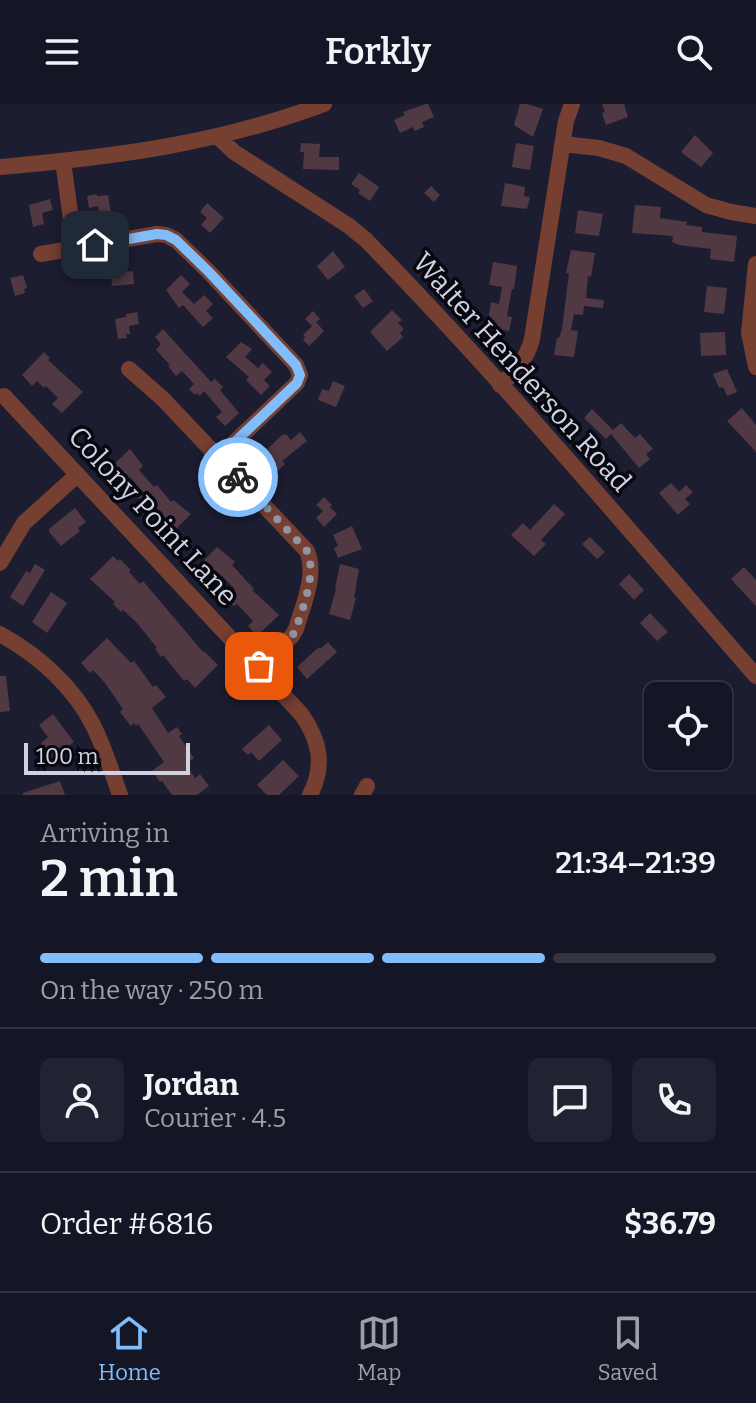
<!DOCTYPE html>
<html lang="en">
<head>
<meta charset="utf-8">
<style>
	body { margin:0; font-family:Bitter,serif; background:#222332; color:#f1f3f6; height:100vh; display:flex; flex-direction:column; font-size:30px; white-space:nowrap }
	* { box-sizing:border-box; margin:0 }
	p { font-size:26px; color:#9d9fa7 }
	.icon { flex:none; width:44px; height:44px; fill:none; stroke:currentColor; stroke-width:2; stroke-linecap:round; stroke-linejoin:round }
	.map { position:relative; height:691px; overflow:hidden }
	.side { display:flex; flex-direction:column; background:#151625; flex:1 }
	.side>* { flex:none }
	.buttons { position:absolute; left:644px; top:578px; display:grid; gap:16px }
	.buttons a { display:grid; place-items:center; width:88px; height:88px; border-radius:12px; background:#151625; box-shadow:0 2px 6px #0004,0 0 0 2px #343542; font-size:40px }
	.scale { position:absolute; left:24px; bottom:20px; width:166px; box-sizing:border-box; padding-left:8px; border:4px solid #d1d2e0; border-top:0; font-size:22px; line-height:28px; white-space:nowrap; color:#d1d2e0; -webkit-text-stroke:6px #080811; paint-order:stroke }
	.pin { position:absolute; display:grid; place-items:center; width:68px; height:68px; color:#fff; margin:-34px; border-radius:16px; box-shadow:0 4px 12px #0006 }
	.courier { position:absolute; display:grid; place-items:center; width:80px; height:80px; margin:-40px; border:6px solid #80bdfa; border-radius:50%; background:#fff; color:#222; box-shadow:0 2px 10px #0007 }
	.summary em { font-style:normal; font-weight:600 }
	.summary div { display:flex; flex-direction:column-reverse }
	.summary { display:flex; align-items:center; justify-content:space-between; height:136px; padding:0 40px }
	h1 { font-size:52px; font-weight:600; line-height:60px }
	.bar { display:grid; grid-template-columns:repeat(4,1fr); gap:12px 8px; align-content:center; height:96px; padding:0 40px }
	.bar i { height:10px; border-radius:6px; background:#343542 }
	.bar .active { background:#80bdfa }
	.bar p { grid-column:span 4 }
	.line { display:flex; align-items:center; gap:20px; padding:0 40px; border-top:2px solid #343542 }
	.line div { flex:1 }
	.round { display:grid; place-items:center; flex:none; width:84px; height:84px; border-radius:12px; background:#222332 }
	header { display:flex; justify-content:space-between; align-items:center; height:104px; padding:0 40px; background:#151625; font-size:36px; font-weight:600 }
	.menu { display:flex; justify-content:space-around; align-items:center; height:112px; border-top:2px solid #343542; background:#151625; font-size:22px; color:#9d9fa7 }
	.menu a { display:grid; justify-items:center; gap:4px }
	.menu .active { color:#80bdfa }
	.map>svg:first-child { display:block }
	.building { fill:#503943 }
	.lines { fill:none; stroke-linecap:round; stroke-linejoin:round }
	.minor { stroke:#753f31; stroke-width:16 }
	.done { stroke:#9293a3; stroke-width:8; stroke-dasharray:0 14.4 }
	.route { stroke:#80bdfa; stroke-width:10 }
	.labels { text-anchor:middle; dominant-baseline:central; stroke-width:7; stroke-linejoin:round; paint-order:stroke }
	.street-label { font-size:28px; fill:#d1d2e0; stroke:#080811 }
</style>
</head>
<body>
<header><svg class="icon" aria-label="menu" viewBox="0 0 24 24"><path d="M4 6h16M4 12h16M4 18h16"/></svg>Forkly<svg class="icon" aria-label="search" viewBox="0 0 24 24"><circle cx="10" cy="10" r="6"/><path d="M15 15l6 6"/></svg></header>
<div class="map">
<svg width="756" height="691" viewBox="0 0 756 691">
	<rect width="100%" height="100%" fill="#1c1d31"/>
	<!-- building -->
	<path class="building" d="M 426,0 L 428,0 L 434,13 L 422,18 L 424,23 L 415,27 L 413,23 L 400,29 L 394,16 L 405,11 L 403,8 Z
		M 520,0 L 527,0 L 543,5 L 533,33 L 514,21 Z
		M 602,0 L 624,0 L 628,13 L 606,21 L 602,9 L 605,8 Z
		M 695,31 L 713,49 L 701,63 L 681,48 Z
		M 301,39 L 320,40 L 319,53 L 339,53 L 339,66 L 303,65 L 304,48 L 300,48 Z
		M 516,39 L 534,42 L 530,66 L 512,63 Z
		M 359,69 L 379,83 L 370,97 L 358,89 L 360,86 L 351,80 Z
		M 505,79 L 525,83 L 524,92 L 530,93 L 527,105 L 501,102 Z
		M 431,82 L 440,91 L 434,98 L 424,89 Z
		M 97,90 L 97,92 L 108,91 L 111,109 L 99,112 L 98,102 L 89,104 L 87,92 Z
		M 50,95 L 53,106 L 42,109 L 44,120 L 33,123 L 29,101 Z
		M 207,99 L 224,114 L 210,129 L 201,121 L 207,114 L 200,108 Z
		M 635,101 L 661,103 L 660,114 L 687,118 L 686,121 L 702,123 L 702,128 L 737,132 L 734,158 L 710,155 L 711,145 L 679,141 L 672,138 L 673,132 L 632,129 Z
		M 578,106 L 603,110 L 599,132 L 575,129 Z
		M 571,146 L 595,149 L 591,173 L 588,172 L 586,194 L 604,196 L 603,204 L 584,202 L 583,211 L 574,210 L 571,226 L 578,227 L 574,253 L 554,251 L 557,234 L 559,234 L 562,225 L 569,169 L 566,169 Z
		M 333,147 L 345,163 L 328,176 L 317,162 Z
		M 121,158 L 122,168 L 133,167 L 134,180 L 112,182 L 110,159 Z
		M 493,158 L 517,162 L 514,185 L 512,185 L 507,212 L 512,213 L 509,227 L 487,223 L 491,198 L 499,200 L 502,183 L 489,181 Z
		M 23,171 L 27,184 L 24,185 L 25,189 L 15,192 L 10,174 Z
		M 181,171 L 190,180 L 182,188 L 194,200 L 204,191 L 213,200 L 206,207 L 213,214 L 203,223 L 183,201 L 179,204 L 166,186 Z
		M 707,182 L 727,184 L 724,210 L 704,208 Z
		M 364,185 L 373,197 L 363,204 L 354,192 Z
		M 392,206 L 402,216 L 398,219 L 404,225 L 400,229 L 403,233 L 387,247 L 370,228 Z
		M 313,207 L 320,215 L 316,218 L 324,227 L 309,242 L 303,236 L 305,233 L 303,231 L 312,222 L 305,215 Z
		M 137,208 L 139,220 L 129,222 L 130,230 L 126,230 L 127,234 L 118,235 L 115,215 L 126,213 L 126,210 Z
		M 163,225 L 211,278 L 215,275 L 223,283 L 220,286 L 239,309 L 225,322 L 216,313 L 222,308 L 204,287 L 200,292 L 197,289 L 195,291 L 189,285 L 194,280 L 182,267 L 176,272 L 168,262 L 170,261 L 156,246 L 161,240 L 155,233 Z
		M 725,228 L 726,251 L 701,252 L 700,229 Z
		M 241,238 L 252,245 L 245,253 L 258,264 L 263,259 L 272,268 L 264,276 L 270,282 L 261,291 L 246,276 L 249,273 L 226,253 Z
		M 44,248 L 50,254 L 48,256 L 83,288 L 62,309 L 52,300 L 58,294 L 46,282 L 44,284 L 37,277 L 32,282 L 22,271 Z
		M 727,265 L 737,288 L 727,292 L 723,283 L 719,284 L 713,270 Z
		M 333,277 L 345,282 L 336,303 L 318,296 L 322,285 L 329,287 Z
		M 742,304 L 756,321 L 756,348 L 727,317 Z
		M 592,305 L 613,326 L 621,319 L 635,334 L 640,330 L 653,345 L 646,350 L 650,355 L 639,364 L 611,330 L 606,335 L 584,314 Z
		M 300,328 L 307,337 L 282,357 L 285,360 L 269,375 L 253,359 L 282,331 L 286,330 L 291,336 Z
		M 130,345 L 143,362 L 139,366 L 154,383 L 157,381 L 171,398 L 173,396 L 191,410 L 170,431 L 162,423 L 166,419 L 138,394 L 144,389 L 130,373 L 126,377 L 121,371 L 116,374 L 108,366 Z
		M 671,379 L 679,388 L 686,381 L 693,388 L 685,395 L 690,400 L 678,411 L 659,389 Z
		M 324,393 L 332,401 L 330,403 L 337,410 L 324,423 L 316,414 L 323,407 L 316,401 Z
		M 554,400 L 565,410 L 541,436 L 546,440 L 534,452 L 511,431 L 523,419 L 530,426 Z
		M 75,404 L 86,418 L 78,424 L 80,427 L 61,442 L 49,428 L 49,425 Z
		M 352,422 L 362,445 L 338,454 L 334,444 L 338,442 L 333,431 Z
		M 590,433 L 605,448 L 597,455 L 582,440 Z
		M 217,443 L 235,458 L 232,461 L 254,485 L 252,486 L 279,511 L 257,532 L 248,522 L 253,517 L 237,500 L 234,502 L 225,494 L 235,485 L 221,471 L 214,479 L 205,470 L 210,465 L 202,458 Z
		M 113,452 L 118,457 L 120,455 L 131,466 L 129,468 L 140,480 L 143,477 L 203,548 L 204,547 L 218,561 L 195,584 L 187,575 L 184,577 L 163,551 L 161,553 L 155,545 L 157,544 L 137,519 L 123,506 L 121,508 L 113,500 L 115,498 L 90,475 Z
		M 35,460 L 45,466 L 23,502 L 10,493 L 26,467 L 30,469 Z
		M 340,460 L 359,465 L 354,494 L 356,494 L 350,516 L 329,510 L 336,485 L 335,485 Z
		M 744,463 L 756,476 L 756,502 L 731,475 Z
		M 629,470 L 644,486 L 634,496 L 619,480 Z
		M 51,488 L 67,499 L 47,529 L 32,518 Z
		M 650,509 L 668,528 L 657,537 L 640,519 Z
		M 107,534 L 131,559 L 134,557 L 153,583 L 156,581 L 166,593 L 152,604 L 168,629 L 177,623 L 182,630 L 179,632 L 194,654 L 186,660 L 195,674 L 200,670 L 209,682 L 197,691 L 172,691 L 162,677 L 160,678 L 152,667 L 164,658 L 138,620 L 136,622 L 134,619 L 131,622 L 120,608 L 123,605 L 105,579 L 93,566 L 90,569 L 81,559 Z
		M 328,538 L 337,548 L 307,575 L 297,563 L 319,543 L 320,545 Z
		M 0,572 L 6,572 L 10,607 L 0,608 Z
		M 53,610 L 74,638 L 52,654 L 41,639 L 48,633 L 39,621 Z
		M 269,621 L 282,636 L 259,657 L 251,648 L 248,651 L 242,645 Z
		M 283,656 L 299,672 L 279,691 L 267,691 L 257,681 Z
		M 60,677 L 65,691 L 23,691 L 23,689 Z"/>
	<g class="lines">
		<!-- minor -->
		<path class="minor" d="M 218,33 L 234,48 L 349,122 L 366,136 C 502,275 628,425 756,572
			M 562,40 L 599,44 L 626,52 L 706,101 L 731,108 L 756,112
			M 63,57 L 75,145
			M 0,63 C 114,53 217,40 324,0
			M 41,150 L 157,130 L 166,131 L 176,136 L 209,168 L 296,261 L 300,271 L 297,279 L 219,353
			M 756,160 L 749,229 L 756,263
			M 129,265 L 163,295 L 307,447 C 317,471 303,501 296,525 L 292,532 L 259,562
			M 500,281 C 515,268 527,255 532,235 L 566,17 L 572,0
			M 4,292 L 302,611 C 320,637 325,662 310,691
			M 0,459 L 24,419 L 77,371
			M 0,530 C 38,551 73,582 93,621 C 104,643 112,668 120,691
			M 362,691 L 367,682"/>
	</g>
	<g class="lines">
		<!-- done -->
		<path class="done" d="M 238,373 L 307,447 C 317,470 303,502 296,525 L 292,532 L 259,562"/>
		<!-- route -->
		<path class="route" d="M 95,141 L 157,130 L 166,131 L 176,136 L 209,168 L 296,261 L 300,271 L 297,279 L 219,353 L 238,373"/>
	</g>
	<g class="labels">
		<!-- street labels -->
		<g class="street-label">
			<text transform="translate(522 268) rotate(48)">Walter Henderson Road</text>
			<text transform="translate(153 412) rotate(47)">Colony Point Lane</text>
		</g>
	</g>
</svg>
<div class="buttons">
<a><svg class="icon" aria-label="locate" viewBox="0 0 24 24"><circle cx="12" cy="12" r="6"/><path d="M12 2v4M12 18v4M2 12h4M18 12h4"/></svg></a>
</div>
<div class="scale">100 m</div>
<div class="pin" style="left:259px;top:562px;background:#ea580c"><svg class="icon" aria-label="bag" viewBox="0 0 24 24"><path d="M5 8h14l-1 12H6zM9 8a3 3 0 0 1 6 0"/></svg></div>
<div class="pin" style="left:95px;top:141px;background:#1f2937"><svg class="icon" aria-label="home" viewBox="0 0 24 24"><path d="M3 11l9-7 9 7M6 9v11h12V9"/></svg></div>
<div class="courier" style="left:238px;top:373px"><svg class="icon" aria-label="bike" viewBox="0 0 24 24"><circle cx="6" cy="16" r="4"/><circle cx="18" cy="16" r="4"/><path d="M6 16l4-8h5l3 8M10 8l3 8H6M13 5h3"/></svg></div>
</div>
<section class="side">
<div class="summary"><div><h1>2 min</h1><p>Arriving in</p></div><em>21:34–21:39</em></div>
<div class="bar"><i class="active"></i><i class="active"></i><i class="active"></i><i></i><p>On the way · 250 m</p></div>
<div class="line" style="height:144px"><a class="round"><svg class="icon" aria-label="person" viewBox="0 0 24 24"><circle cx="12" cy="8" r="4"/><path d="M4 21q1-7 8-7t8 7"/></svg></a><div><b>Jordan</b><p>Courier · 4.5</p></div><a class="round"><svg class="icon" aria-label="chat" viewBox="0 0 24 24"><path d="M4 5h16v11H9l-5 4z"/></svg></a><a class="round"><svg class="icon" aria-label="phone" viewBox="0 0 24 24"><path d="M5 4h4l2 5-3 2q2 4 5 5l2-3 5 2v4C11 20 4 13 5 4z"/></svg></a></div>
<div class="line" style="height:104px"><div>Order #6816</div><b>$36.79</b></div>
</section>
<nav class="menu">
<a class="active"><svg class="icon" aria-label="home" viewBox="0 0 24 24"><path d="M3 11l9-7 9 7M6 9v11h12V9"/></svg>Home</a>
<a><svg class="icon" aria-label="map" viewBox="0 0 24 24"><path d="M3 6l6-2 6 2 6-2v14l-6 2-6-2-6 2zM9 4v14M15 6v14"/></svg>Map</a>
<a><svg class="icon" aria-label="saved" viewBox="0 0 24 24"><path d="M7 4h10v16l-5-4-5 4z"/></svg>Saved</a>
</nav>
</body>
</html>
